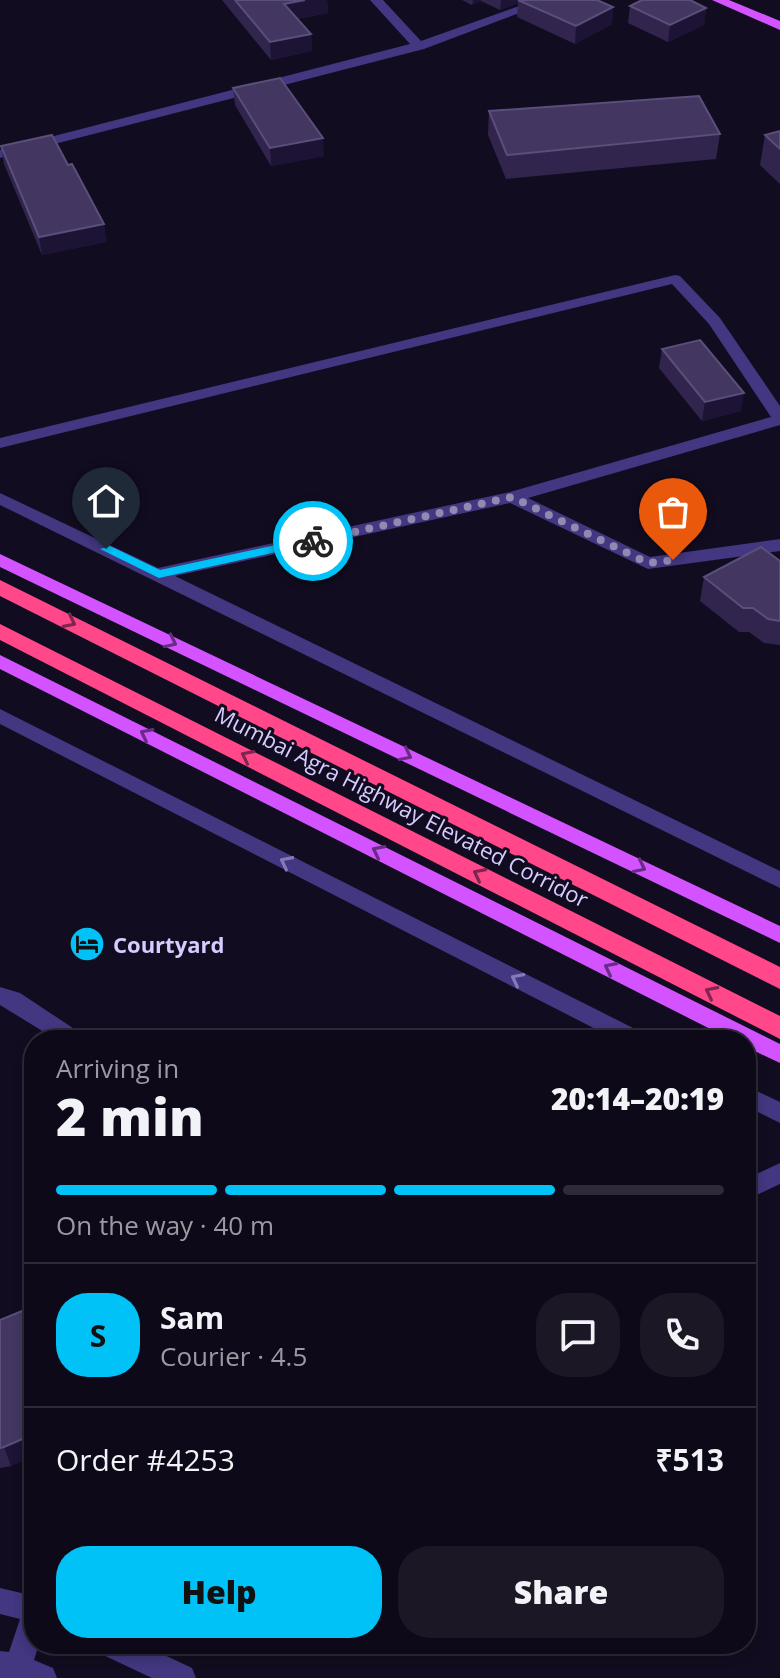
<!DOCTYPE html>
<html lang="en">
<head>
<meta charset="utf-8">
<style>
	body { margin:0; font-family:"Open Sans",sans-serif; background:#1c1725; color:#f1f3f6; height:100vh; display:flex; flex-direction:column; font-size:30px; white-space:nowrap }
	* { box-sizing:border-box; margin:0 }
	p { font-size:26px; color:#9b9aa2 }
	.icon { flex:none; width:44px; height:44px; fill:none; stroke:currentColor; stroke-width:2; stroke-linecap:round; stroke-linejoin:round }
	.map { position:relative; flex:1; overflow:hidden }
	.details { position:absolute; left:24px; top:1030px; width:732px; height:624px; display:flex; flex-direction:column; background:#0e0918; border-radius:32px; box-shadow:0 4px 12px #0003,0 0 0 2px #2e2a37 }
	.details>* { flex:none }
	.pin { position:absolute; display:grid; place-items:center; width:68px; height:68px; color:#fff; margin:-82px -34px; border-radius:50% 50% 50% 0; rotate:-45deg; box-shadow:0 0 8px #0007 }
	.pin .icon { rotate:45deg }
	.courier { position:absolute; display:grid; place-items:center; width:80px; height:80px; margin:-40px; border:6px solid #00c2f7; border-radius:50%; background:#fff; color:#222; box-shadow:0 2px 10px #0007 }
	.headline em { font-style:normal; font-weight:800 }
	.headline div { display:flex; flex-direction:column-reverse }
	.headline { display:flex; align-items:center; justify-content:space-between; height:136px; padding:0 32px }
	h1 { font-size:52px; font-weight:800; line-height:60px }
	.bar { display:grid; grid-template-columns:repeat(4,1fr); gap:12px 8px; align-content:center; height:96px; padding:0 32px }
	.bar i { height:10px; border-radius:6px; background:#2e2a37 }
	.bar .current { background:#00c2f7 }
	.bar p { grid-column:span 4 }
	.line { display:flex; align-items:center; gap:20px; padding:0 32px; border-top:2px solid #2e2a37 }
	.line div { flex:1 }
	.round { display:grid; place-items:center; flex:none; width:84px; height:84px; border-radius:32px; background:#1c1725 }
	.button { display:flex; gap:16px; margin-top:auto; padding:16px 32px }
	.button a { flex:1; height:92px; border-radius:32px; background:#00c2f7; color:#111; font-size:32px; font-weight:800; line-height:92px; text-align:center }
	.button a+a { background:#1c1725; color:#f1f3f6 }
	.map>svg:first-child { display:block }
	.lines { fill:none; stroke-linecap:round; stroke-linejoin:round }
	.minor { fill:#423780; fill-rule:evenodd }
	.major { fill:#d253ff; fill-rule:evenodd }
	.highway { fill:#ff478a; fill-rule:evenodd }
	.wall { fill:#31254e }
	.shaded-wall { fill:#1d1334 }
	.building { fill:#433761; stroke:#5a4e7a; stroke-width:2 }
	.oneway { stroke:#7d2750 }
	.oneway2 { stroke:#682c84 }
	.oneway3 { stroke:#857ab9 }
	.route { fill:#00c2f7 }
	.done { stroke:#9289b1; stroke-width:8; stroke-dasharray:0 14.4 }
	.labels { text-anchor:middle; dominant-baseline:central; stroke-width:6; stroke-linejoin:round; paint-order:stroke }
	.street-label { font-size:22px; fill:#d7ccff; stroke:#120c20 }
	.poi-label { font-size:22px; font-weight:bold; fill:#d7ccff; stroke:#120c20; text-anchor:start }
</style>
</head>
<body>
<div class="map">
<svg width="780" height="1678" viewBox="0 0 780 1678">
	<rect width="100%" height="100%" fill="#120c20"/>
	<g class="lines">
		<!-- minor -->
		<path class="minor" d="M 370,0 L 383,0 L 421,41 L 536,0 L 554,0 L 424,49 L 0,158 L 0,150 L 410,44 Z
			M 675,275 L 680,276 L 720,318 L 780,406 L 780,425 L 528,498 L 650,557 L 780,539 L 780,551 L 648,569 L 510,503 L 175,576 L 780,871 L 780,888 L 0,505 L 0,493 L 158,568 L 510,492 L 771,417 L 709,324 L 672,284 L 0,448 L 0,438 Z
			M 0,709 L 645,1034 L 648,1040 L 617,1040 L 0,724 Z
			M 0,987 L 20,993 L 82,1034 L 85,1040 L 57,1040 L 0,1005 Z
			M 746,1086 L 780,1102 L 780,1123 L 746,1106 Z
			M 780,1163 L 780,1184 L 746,1200 L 746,1179 Z
			M 0,1588 L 34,1596 L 34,1644 L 39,1644 L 34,1660 L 53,1668 L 57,1678 L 0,1678 L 0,1651 L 9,1652 L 20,1619 L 0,1614 Z
			M 97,1644 L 141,1644 L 192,1668 L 196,1678 L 152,1678 L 101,1654 Z"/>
		<!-- major -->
		<path class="major" d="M 712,0 L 729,0 L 780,21 L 780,30 Z
			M 0,554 L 780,926 L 780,943 L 0,567 Z
			M 0,655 L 780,1044 L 780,1063 L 746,1047 L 746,1040 L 732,1040 L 0,669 Z"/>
		<!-- highway -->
		<path class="highway" d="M 0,580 L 780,967 L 780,989 L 0,596 Z
			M 0,624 L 780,1016 L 780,1039 L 0,640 Z"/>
	</g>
	<!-- wall -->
	<path class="wall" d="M 222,0 L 327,0 L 328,13 L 297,19 L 311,34 L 312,51 L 271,60 Z
		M 462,0 L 597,0 L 613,7 L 612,24 L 575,44 L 517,17 L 518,3 L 500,10 L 481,1 L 472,5 Z
		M 630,6 L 706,8 L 704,25 L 668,42 L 628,23 Z
		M 233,88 L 324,156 L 271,166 L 235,105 Z
		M 489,111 L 720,134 L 716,159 L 506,179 L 488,135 Z
		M 780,131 L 780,184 L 760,165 L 765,135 Z
		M 1,146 L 68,165 L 104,224 L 106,242 L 42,255 L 4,164 Z
		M 662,349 L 741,411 L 702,421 L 659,368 Z
		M 780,561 L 780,645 L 764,643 L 749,632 L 739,632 L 700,601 L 704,577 Z
		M 34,1306 L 34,1455 L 11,1466 L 0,1468 L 0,1320 Z"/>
	<!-- shaded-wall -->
	<path class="shaded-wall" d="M 305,0 L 327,0 L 328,13 L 284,21 L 284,4 Z
		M 473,0 L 481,0 L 481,1 L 472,5 Z
		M 501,0 L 527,0 L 518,0 L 518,3 L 500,10 Z
		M 613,7 L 612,24 L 575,44 L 576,26 Z
		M 706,8 L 704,25 L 668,42 L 670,25 Z
		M 311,34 L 312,51 L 271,60 L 270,42 Z
		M 323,138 L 324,156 L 271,166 L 270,148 Z
		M 104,224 L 106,242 L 42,255 L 39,237 Z
		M 744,393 L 741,411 L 702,421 L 705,402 Z
		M 34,1434 L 34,1455 L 11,1466 L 4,1447 Z"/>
	<!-- building -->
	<path class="building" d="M 235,0 L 305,0 L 284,4 L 311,34 L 270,42 Z
		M 518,0 L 597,0 L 613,7 L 576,26 Z
		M 642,0 L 690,0 L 706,8 L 670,25 L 630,6 Z
		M 280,78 L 323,138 L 270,148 L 233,88 Z
		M 699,96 L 720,134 L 507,155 L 489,111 Z
		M 780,131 L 780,149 L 765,135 Z
		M 52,135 L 68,165 L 72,164 L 104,224 L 39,237 L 1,146 Z
		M 700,340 L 744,393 L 705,402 L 662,349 Z
		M 761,547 L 780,561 L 780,621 L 768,619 L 753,608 L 743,608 L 704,577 Z
		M 34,1306 L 34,1434 L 4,1447 L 0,1448 L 0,1320 Z"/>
	<!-- one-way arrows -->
	<defs><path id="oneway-chevron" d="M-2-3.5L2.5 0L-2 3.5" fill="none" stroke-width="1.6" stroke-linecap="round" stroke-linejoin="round" transform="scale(2)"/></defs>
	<g class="oneway">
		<use href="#oneway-chevron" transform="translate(70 622) rotate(27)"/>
		<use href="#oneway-chevron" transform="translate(247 756) rotate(-153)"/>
		<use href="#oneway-chevron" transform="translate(479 874) rotate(-153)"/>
		<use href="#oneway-chevron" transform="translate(711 992) rotate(-153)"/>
	</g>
	<g class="oneway2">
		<use href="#oneway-chevron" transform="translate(171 642) rotate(26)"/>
		<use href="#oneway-chevron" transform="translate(146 734) rotate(-153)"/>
		<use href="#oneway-chevron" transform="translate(406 755) rotate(26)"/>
		<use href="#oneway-chevron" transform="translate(378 851) rotate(-153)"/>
		<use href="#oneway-chevron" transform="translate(640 867) rotate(26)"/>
		<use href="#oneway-chevron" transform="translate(610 968) rotate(-153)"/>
	</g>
	<g class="oneway3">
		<use href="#oneway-chevron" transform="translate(286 862) rotate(-153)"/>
		<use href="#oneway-chevron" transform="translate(517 979) rotate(-153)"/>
	</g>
	<!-- route -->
	<path class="route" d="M 313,537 L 319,541 L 317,543 L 159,578 L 100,549 L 110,546 L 160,570 Z"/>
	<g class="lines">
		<!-- done -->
		<path class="done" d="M 313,541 L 512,497 L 648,563 L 673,560"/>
	</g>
	<!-- icons -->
	<defs>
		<symbol id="hotel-disc" viewBox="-11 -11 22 22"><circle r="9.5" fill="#00c2f7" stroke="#120c20"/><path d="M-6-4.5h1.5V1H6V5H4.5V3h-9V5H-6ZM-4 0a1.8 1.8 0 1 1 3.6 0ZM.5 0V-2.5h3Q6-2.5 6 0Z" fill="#111"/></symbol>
	</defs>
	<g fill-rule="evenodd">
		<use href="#hotel-disc" x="67" y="924" width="40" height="40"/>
	</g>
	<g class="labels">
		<!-- street labels -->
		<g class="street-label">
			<text transform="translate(402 806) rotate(27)">Mumbai Agra Highway Elevated Corridor</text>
		</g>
		<!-- poi labels -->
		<g class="poi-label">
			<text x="113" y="944">Courtyard</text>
		</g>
	</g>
</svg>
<div class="pin" style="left:673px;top:560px;background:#ea580c"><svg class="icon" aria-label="bag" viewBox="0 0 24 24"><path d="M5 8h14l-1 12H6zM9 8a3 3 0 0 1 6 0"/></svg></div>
<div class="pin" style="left:106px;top:549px;background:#1f2937"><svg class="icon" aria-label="home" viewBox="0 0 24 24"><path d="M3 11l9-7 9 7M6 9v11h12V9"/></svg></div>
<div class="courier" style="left:313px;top:541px"><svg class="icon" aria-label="bike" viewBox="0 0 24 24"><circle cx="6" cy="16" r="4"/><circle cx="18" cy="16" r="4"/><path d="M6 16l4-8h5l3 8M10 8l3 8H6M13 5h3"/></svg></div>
<section class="details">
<div class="headline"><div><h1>2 min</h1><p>Arriving in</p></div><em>20:14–20:19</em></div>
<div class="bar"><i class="current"></i><i class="current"></i><i class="current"></i><i></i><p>On the way · 40 m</p></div>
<div class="line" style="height:144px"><b class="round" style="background:#00c2f7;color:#111">S</b><div><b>Sam</b><p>Courier · 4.5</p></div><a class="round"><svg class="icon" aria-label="chat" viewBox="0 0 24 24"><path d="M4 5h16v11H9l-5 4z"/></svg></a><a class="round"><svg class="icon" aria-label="phone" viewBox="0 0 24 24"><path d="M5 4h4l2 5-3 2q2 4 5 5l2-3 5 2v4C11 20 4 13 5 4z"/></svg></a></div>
<div class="line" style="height:104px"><div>Order #4253</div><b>₹513</b></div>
<div class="button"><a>Help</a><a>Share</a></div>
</section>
</div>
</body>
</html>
